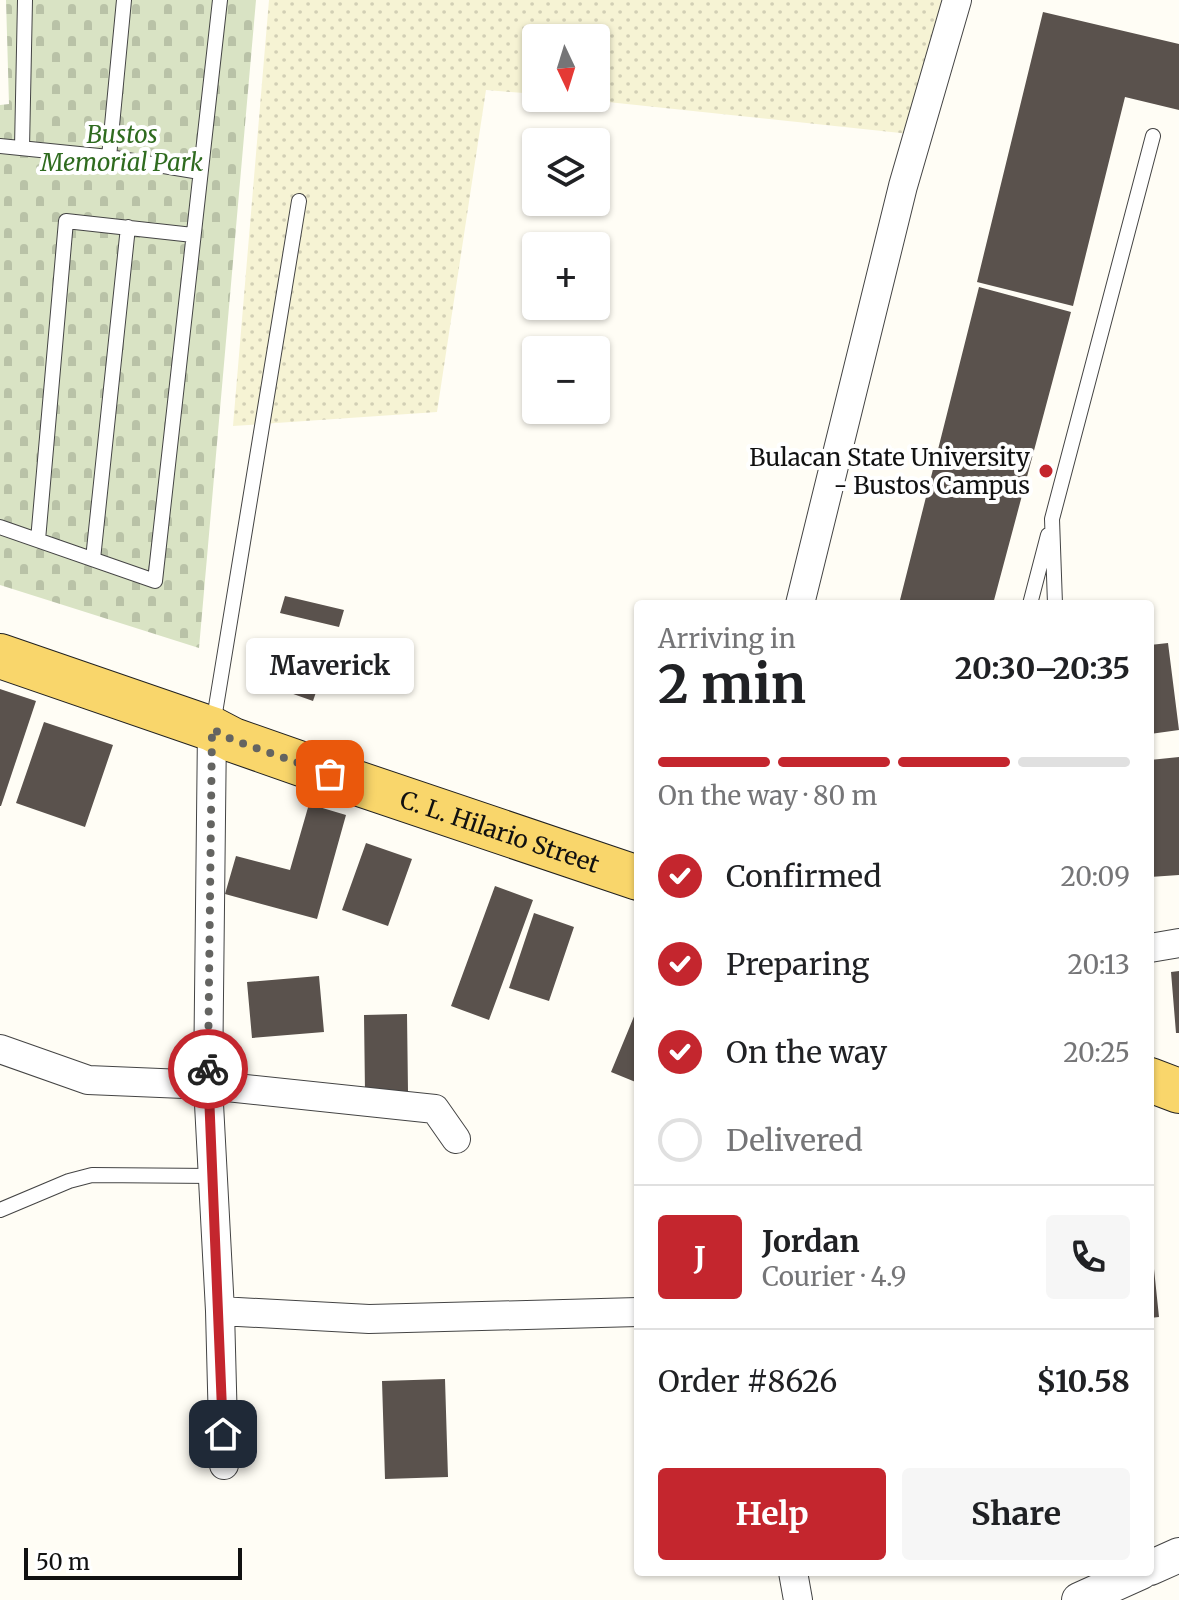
<!DOCTYPE html>
<html lang="en">
<head>
<meta charset="utf-8">
<style>
	body { margin:0; font-family:Merriweather,serif; background:#f6f6f6; color:#202124; height:100vh; display:flex; flex-direction:column; font-size:30px; white-space:nowrap }
	* { box-sizing:border-box; margin:0 }
	p { font-size:26px; color:#757577 }
	.icon { flex:none; width:44px; height:44px; fill:none; stroke:currentColor; stroke-width:2; stroke-linecap:round; stroke-linejoin:round }
	.map { position:relative; flex:1; overflow:hidden }
	.side { position:absolute; left:634px; top:600px; width:520px; height:976px; display:flex; flex-direction:column; background:#fff; border-radius:8px; box-shadow:0 2px 6px #0004 }
	.side>* { flex:none }
	.needle { width:52px; rotate:176deg }
	.controls { position:absolute; left:522px; top:24px; display:grid; gap:16px }
	.controls a { display:grid; place-items:center; width:88px; height:88px; border-radius:8px; background:#fff; box-shadow:0 2px 6px #0004; font-size:40px }
	.scale { position:absolute; left:24px; bottom:20px; width:218px; box-sizing:border-box; padding-left:8px; border:4px solid #111; border-top:0; font-size:22px; line-height:28px; white-space:nowrap; color:#111; -webkit-text-stroke:6px #fff; paint-order:stroke }
	.pin { position:absolute; display:grid; place-items:center; width:68px; height:68px; color:#fff; margin:-34px; border-radius:16px; box-shadow:0 4px 12px #0006 }
	.courier { position:absolute; display:grid; place-items:center; width:80px; height:80px; margin:-40px; border:6px solid #c4262e; border-radius:50%; background:#fff; color:#222; box-shadow:0 2px 10px #0007 }
	.bubble { position:absolute; height:56px; border-radius:8px; background:#fff; box-shadow:0 2px 6px #0004; font-size:26px; font-weight:700; line-height:56px; text-align:center }
	.headline em { font-style:normal; font-weight:700 }
	.headline div { display:flex; flex-direction:column-reverse }
	.headline { display:flex; align-items:center; justify-content:space-between; height:136px; padding:0 24px }
	h1 { font-size:52px; font-weight:700; line-height:60px }
	.bar { display:grid; grid-template-columns:repeat(4,1fr); gap:12px 8px; align-content:center; height:96px; padding:0 24px }
	.bar i { height:10px; border-radius:6px; background:#e0e0e0 }
	.bar .active { background:#c4262e }
	.bar p { grid-column:span 4 }
	.line { display:flex; align-items:center; gap:20px; padding:0 24px; border-top:2px solid #e0e0e0 }
	.line div { flex:1 }
	.round { display:grid; place-items:center; flex:none; width:84px; height:84px; border-radius:8px; background:#f6f6f6 }
	ol { padding:0 24px; list-style:none }
	li { display:flex; align-items:center; gap:24px; height:88px }
	li p { margin-inline-start:auto }
	li .icon { padding:8px; border-radius:50%; background:#c4262e; color:#fff; stroke-width:4 }
	li:last-child { color:#757577 }
	li i { width:44px; height:44px; border:4px solid #e0e0e0; border-radius:50% }
	.cta { display:flex; gap:16px; margin-top:auto; padding:16px 24px }
	.cta a { flex:1; height:92px; border-radius:8px; background:#c4262e; color:#fff; font-size:32px; font-weight:700; line-height:92px; text-align:center }
	.cta a+a { background:#f6f6f6; color:#202124 }
	.map>svg:first-child { display:block }
	.farmland { fill:url(#farmland-dots) }
	.cemetery { fill:url(#cemetery-stones) }
	.building { fill:#5a524d }
	.lines { fill:none; stroke-linecap:round; stroke-linejoin:round }
	.service-casing { stroke:#444; stroke-width:16 }
	.minor-casing { stroke:#444; stroke-width:30 }
	.tertiary-casing { stroke:#444; stroke-width:36 }
	.primary-casing { stroke:#222; stroke-width:46 }
	.service { stroke:#fff; stroke-width:14 }
	.minor { stroke:#fff; stroke-width:28 }
	.tertiary { stroke:#fff; stroke-width:34 }
	.primary { stroke:#f9d66b; stroke-width:44 }
	.done { stroke:#646461; stroke-width:8; stroke-dasharray:0 14.4 }
	.route { stroke:#c4262e; stroke-width:10 }
	.poi-dot { fill:#c4262e; stroke:#fff; stroke-width:3 }
	.labels { text-anchor:middle; dominant-baseline:central; stroke-width:8; stroke-linejoin:round; paint-order:stroke }
	.park-label { font-size:24px; font-style:italic; fill:#2f6b1f; stroke:#fff }
	.poi-label { font-size:24px; fill:#111; stroke:#fff; text-anchor:end }
	.street-label { font-size:24px; fill:#111; stroke:#fff }
</style>
</head>
<body>
<div class="map">
<svg width="1179" height="1600" viewBox="0 0 1179 1600">
	<defs>
		<pattern id="farmland-dots" width="8" height="8" patternUnits="userSpaceOnUse" patternTransform="scale(2)"><rect width="8" height="8" fill="#f6f3d4"/><path d="M2 2h.1M6 6h.1" fill="none" stroke="#d2cfb5" stroke-width="1.8" stroke-linecap="round"/></pattern>
		<pattern id="cemetery-stones" width="16" height="16" patternUnits="userSpaceOnUse" patternTransform="scale(2)"><rect width="16" height="16" fill="#d9e3c4"/><path d="M2 7V4a2 2 0 0 1 4 0v3zM10 15v-3a2 2 0 0 1 4 0v3z" fill="#b9c2a7"/></pattern>
	</defs>
	<rect width="100%" height="100%" fill="#fffdf5"/>
	<!-- farmland -->
	<path class="farmland" d="M 269,0 L 953,0 L 910,134 L 570,98 L 596,98 L 596,38 L 536,38 L 536,94 L 486,90 L 437,412 L 233,426 Z"/>
	<!-- cemetery -->
	<path class="cemetery" d="M 6,0 L 256,0 L 199,648 L 0,585 L 0,105 L 9,104 Z"/>
	<!-- building -->
	<path class="building" d="M 1043,12 L 1179,44 L 1179,110 L 1125,97 L 1073,306 L 977,282 Z
		M 979,287 L 1071,312 L 993,604 L 899,604 Z
		M 285,596 L 344,610 L 339,627 L 280,613 Z
		M 1168,643 L 1179,730 L 1150,734 L 1150,645 Z
		M 278,650 L 325,666 L 313,701 L 265,684 Z
		M 0,689 L 36,701 L 1,806 L 0,806 Z
		M 44,722 L 113,745 L 85,827 L 16,803 Z
		M 1179,757 L 1179,875 L 1150,877 L 1150,760 Z
		M 309,804 L 346,815 L 317,919 L 225,894 L 236,856 L 290,870 Z
		M 366,843 L 412,859 L 388,926 L 342,910 Z
		M 495,886 L 533,900 L 489,1020 L 451,1006 Z
		M 534,913 L 574,927 L 549,1001 L 509,988 Z
		M 1179,971 L 1179,1033 L 1176,1033 L 1171,972 Z
		M 319,976 L 324,1032 L 252,1038 L 247,982 Z
		M 407,1014 L 408,1091 L 365,1092 L 364,1015 Z
		M 635,1014 L 638,1015 L 638,1083 L 611,1072 Z
		M 1150,1269 L 1154,1269 L 1159,1317 L 1150,1318 Z
		M 445,1379 L 448,1477 L 385,1479 L 382,1381 Z"/>
	<g class="lines">
		<defs>
			<path id="service" d="M 0,146 L 109,157 L 200,172
				M 22,148 L 25,0
				M 109,157 L 124,0
				M 0,527 L 155,581 L 220,0
				M 38,540 L 66,221 L 193,235
				M 93,559 L 128,227
				M 1030,604 L 1048,535
				M 1055,604 L 1052,519 L 1153,136
				M 213,725 L 299,201
				M 0,1210 L 69,1181 L 92,1175 L 213,1176"/>
			<path id="minor" d="M 800,604 L 903,186 L 957,0
				M 212,729 L 208,1085 L 220,1311 L 224,1465
				M 1150,948 L 1179,943
				M 0,1049 L 88,1080 L 208,1085 L 435,1109 L 456,1139
				M 220,1311 L 369,1319 L 638,1312
				M 793,1572 L 798,1600"/>
			<path id="tertiary" d="M 1150,1568 L 1179,1555
				M 1079,1600 L 1141,1572"/>
			<g id="primary">
				<path id="s1" d="M 0,656 L 212,729 L 233,740 L 330,774 L 638,878"/>
				<path d="M 1150,1080 L 1179,1091"/>
			</g>
		</defs>
		<!-- service casing -->
		<use href="#service" class="service-casing"/>
		<!-- minor casing -->
		<use href="#minor" class="minor-casing"/>
		<!-- tertiary casing -->
		<use href="#tertiary" class="tertiary-casing"/>
		<!-- primary casing -->
		<use href="#primary" class="primary-casing"/>
		<!-- service -->
		<use href="#service" class="service"/>
		<!-- minor -->
		<use href="#minor" class="minor"/>
		<!-- tertiary -->
		<use href="#tertiary" class="tertiary"/>
		<!-- primary -->
		<use href="#primary" class="primary"/>
	</g>
	<g class="lines">
		<!-- done -->
		<path class="done" d="M 208,1069 L 212,729 L 233,740 L 330,774"/>
		<!-- route -->
		<path class="route" d="M 208,1069 L 223,1434"/>
	</g>
	<!-- markers -->
	<circle class="poi-dot" cx="1046" cy="471" r="8"/>
	<g class="labels">
		<!-- park labels -->
		<g class="park-label">
			<text x="122" y="134">Bustos<tspan x="122" dy="28">Memorial Park</tspan></text>
		</g>
		<!-- poi labels -->
		<g class="poi-label">
			<text x="1030" y="457">Bulacan State University<tspan x="1030" dy="28">- Bustos Campus</tspan></text>
		</g>
		<!-- street labels -->
		<g class="street-label">
			<text stroke="none"><textPath href="#s1" startOffset="530">C. L. Hilario Street</textPath></text>
		</g>
	</g>
</svg>
<div class="controls">
<a><svg class="needle" viewBox="-14 -14 28 28"><path d="M0-13l5 13h-10z" fill="#e53935"/><path d="M0 13l5-13h-10z" fill="#757577"/></svg></a>
<a><svg class="icon" aria-label="layers" viewBox="0 0 24 24"><path d="M12 4l9 5-9 5-9-5zM3 14l9 5 9-5"/></svg></a>
<a>+</a>
<a>−</a>
</div>
<div class="scale">50 m</div>
<div class="pin" style="left:330px;top:774px;background:#ea580c"><svg class="icon" aria-label="bag" viewBox="0 0 24 24"><path d="M5 8h14l-1 12H6zM9 8a3 3 0 0 1 6 0"/></svg></div>
<div class="pin" style="left:223px;top:1434px;background:#1f2937"><svg class="icon" aria-label="home" viewBox="0 0 24 24"><path d="M3 11l9-7 9 7M6 9v11h12V9"/></svg></div>
<div class="courier" style="left:208px;top:1069px"><svg class="icon" aria-label="bike" viewBox="0 0 24 24"><circle cx="6" cy="16" r="4"/><circle cx="18" cy="16" r="4"/><path d="M6 16l4-8h5l3 8M10 8l3 8H6M13 5h3"/></svg></div>
<div class="bubble" style="left:246px;top:638px;width:168px">Maverick</div>
<section class="side">
<div class="headline"><div><h1>2 min</h1><p>Arriving in</p></div><em>20:30–20:35</em></div>
<div class="bar"><i class="active"></i><i class="active"></i><i class="active"></i><i></i><p>On the way · 80 m</p></div>
<ol>
<li><svg class="icon" aria-label="check" viewBox="0 0 24 24"><path d="M5 12l5 5 9-10"/></svg>Confirmed<p>20:09</p></li>
<li><svg class="icon" aria-label="check" viewBox="0 0 24 24"><path d="M5 12l5 5 9-10"/></svg>Preparing<p>20:13</p></li>
<li><svg class="icon" aria-label="check" viewBox="0 0 24 24"><path d="M5 12l5 5 9-10"/></svg>On the way<p>20:25</p></li>
<li><i></i>Delivered</li>
</ol>
<div class="line" style="height:144px"><b class="round" style="background:#c4262e;color:#fff">J</b><div><b>Jordan</b><p>Courier · 4.9</p></div><a class="round"><svg class="icon" aria-label="phone" viewBox="0 0 24 24"><path d="M5 4h4l2 5-3 2q2 4 5 5l2-3 5 2v4C11 20 4 13 5 4z"/></svg></a></div>
<div class="line" style="height:104px"><div>Order #8626</div><b>$10.58</b></div>
<div class="cta"><a>Help</a><a>Share</a></div>
</section>
</div>
</body>
</html>
